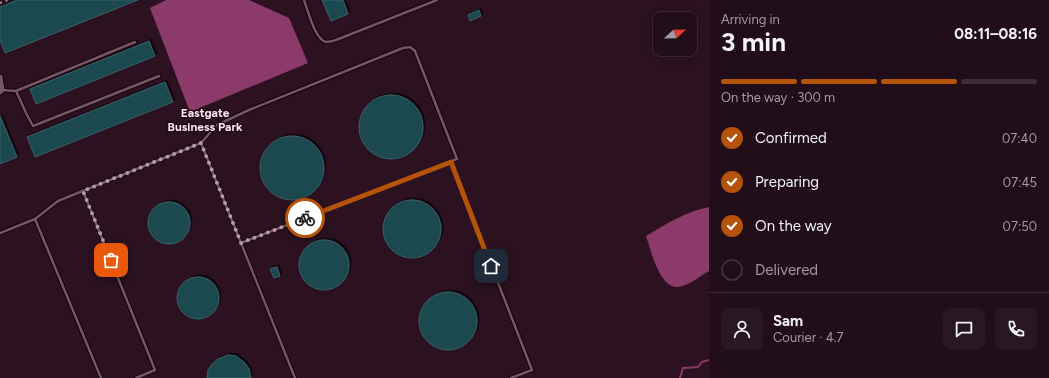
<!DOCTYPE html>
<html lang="en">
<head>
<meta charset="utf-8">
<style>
	body { margin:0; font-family:Figtree,sans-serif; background:#291721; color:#f1f3f6; height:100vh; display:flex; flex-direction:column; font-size:15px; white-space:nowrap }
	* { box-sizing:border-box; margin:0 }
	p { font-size:13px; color:#a29ca2 }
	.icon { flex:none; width:22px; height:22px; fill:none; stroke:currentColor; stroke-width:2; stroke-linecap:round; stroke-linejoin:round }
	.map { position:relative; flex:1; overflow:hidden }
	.side { display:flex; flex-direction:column; background:#210e18; width:340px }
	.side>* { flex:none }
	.needle { width:26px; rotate:68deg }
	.buttons { position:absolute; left:653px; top:12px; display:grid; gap:8px }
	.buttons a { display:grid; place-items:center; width:44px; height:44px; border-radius:8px; background:#210e18; box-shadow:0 2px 10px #0003,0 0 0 1px #3e2e37; font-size:20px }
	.pin { position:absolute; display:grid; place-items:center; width:34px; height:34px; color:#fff; margin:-17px; border-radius:8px; box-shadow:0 2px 6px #0006 }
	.courier { position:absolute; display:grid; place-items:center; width:40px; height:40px; margin:-20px; border:3px solid #b45309; border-radius:50%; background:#fff; color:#222; box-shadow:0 1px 5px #0007 }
	.headline em { font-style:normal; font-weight:700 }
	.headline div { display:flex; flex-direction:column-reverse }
	.headline { display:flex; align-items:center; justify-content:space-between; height:68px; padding:0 12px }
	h1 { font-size:26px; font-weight:700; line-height:30px }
	.bar { display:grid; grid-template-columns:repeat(4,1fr); gap:6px 4px; align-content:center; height:48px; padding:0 12px }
	.bar i { height:5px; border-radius:3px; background:#3e2e37 }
	.bar .on { background:#b45309 }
	.bar p { grid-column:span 4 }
	.line { display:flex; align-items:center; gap:10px; padding:0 12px; border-top:1px solid #3e2e37 }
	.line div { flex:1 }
	.round { display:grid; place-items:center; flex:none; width:42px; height:42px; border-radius:8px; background:#291721 }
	ol { padding:0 12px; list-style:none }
	li { display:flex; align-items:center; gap:12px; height:44px }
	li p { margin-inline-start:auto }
	li .icon { padding:4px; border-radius:50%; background:#b45309; color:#fff; stroke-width:4 }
	li:last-child { color:#a29ca2 }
	li i { width:22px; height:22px; border:2px solid #3e2e37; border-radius:50% }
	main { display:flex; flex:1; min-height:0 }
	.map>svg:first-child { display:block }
	.water { fill:#8b3a69 }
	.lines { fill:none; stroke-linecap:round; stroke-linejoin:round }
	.stream { stroke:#8b3a69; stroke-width:2 }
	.building { fill:#1d4850; stroke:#376169; filter:url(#shadow) }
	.service-casing { stroke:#13010a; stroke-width:4.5 }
	.minor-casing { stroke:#13010a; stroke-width:7 }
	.service { stroke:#765666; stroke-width:2.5 }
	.minor { stroke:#765666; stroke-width:5 }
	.rail { stroke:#a8929d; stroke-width:2; stroke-dasharray:2 4; stroke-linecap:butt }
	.done { stroke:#b29ca7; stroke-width:4; stroke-dasharray:0 7.2 }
	.route { stroke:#b45309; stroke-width:5 }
	.labels { text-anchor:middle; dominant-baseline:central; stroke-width:3; stroke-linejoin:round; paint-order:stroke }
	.neighbourhood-label { font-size:12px; font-weight:bold; fill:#fae7f0; stroke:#220917 }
</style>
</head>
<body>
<main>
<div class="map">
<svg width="709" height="378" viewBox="0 0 709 378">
	<defs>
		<filter id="shadow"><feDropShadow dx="2" dy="-2" stdDeviation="0" flood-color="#0009"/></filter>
	</defs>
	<rect width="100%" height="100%" fill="#2c1220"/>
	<!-- water -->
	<path class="water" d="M 166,0 L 249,0 L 289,18 L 308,63 L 190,112 L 150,8 Z
		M 709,207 L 709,271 C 700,276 689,286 678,287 C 659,288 651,250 646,236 C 666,224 687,211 709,207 Z"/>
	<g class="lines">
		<!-- stream -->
		<path class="stream" d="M 680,378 L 683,368 L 698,367 L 702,362 L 709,360"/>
	</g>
	<!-- building -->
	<path class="building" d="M 17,0 L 138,0 L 5,53 L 0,40 L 0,7 Z
		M 322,0 L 343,0 L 348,14 L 331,21 Z
		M 479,10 L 481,16 L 470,21 L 468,15 Z
		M 149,41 L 155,56 L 36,104 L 30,89 Z
		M 165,82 L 173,102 L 35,157 L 27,137 Z
		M359 127a32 32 0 1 1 64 0a32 32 0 1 1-64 0Z
		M 0,116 L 17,157 L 0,164 Z
		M260 168a32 32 0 1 1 64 0a32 32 0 1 1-64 0Z
		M383 229a29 29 0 1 1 58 0a29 29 0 1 1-58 0Z
		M148 223a21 21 0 1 1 42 0a21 21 0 1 1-42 0Z
		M299 265a25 25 0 1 1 50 0a25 25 0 1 1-50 0Z
		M 277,267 L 280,276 L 274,278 L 270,269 Z
		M177 298a21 21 0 1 1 42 0a21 21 0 1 1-42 0Z
		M419 321a29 29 0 1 1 58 0a29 29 0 1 1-58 0Z
		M 228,355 L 236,356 L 245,363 L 249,369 L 251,378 L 207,378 L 208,370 L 212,364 L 218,359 Z"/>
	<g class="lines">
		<defs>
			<path id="service" d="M 304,0 C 308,10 315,40 326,42 C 329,42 333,41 336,40 L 437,0
				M 2,90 L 16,91 L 27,115 L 33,126 L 159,76
				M 16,91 L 135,42
				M 451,162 L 532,370 L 511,378
				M 83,191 L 155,370 L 136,378
				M 0,233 L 35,219
				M 241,243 L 457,159 L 415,51 L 410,47 L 403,48 L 249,110 L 217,125 L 201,143 L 295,378
				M 101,378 L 35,219 L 58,201 L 201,143"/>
			<path id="minor" d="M 0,77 L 2,90 L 0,92"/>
		</defs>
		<!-- service casing -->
		<use href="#service" class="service-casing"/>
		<!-- minor casing -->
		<use href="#minor" class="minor-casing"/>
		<!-- service -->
		<use href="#service" class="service"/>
		<!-- minor -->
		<use href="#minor" class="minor"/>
		<!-- rail -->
		<path class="rail" d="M 0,3 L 8,0"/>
	</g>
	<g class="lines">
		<!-- done -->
		<path class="done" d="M 111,260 L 83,191 L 201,143 L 241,243 L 305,218"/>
		<!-- route -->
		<path class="route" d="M 305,218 L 451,162 L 491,266"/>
	</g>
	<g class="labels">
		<!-- neighbourhood labels -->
		<g class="neighbourhood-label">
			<text x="205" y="113">Eastgate<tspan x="205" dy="14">Business Park</tspan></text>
		</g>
	</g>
</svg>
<div class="buttons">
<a><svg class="needle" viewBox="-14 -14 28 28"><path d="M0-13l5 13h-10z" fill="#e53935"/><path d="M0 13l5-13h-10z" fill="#a29ca2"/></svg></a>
</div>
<div class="pin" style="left:111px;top:260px;background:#ea580c"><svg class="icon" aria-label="bag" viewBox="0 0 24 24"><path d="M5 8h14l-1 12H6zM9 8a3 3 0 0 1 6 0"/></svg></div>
<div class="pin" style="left:491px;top:266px;background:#1f2937"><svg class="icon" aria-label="home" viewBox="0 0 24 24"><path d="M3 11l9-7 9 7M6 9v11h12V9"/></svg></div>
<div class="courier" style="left:305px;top:218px"><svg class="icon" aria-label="bike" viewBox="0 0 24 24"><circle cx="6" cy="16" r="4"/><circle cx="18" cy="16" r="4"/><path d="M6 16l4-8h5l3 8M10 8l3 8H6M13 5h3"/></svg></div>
</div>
<section class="side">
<div class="headline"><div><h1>3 min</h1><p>Arriving in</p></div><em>08:11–08:16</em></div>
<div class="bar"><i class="on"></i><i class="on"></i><i class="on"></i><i></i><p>On the way · 300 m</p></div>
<ol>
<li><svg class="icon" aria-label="check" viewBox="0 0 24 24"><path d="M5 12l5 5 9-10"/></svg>Confirmed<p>07:40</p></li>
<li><svg class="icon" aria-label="check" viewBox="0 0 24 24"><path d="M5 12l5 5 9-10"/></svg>Preparing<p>07:45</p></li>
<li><svg class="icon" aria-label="check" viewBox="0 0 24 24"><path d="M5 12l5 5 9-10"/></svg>On the way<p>07:50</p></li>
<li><i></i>Delivered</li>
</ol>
<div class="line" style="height:72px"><a class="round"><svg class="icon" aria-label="person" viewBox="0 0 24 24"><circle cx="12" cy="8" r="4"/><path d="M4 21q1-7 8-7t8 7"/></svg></a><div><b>Sam</b><p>Courier · 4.7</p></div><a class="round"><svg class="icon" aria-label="chat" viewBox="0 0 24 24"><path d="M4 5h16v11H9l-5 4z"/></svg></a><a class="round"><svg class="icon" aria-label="phone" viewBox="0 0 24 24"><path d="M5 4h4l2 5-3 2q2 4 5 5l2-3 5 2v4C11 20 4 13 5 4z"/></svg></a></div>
</section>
</main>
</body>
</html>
